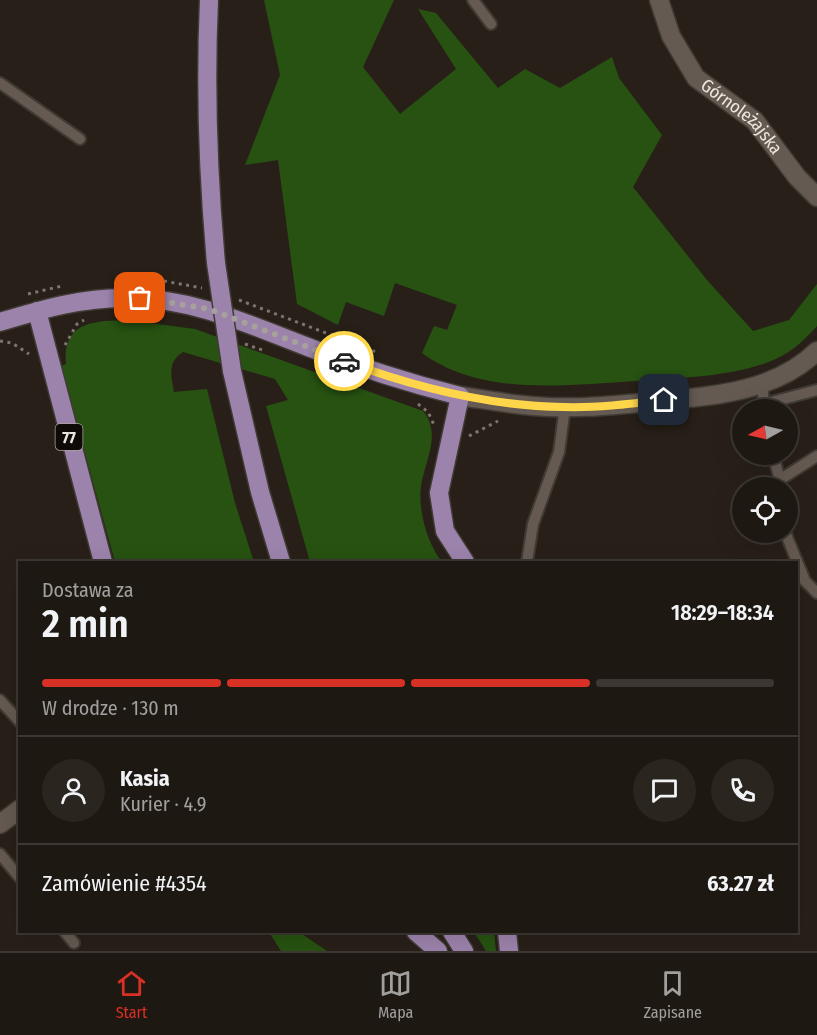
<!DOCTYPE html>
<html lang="pl">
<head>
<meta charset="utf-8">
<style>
	body { margin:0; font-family:"Fira Sans Condensed",sans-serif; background:#2b2520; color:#f1f3f6; height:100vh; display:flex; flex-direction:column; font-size:22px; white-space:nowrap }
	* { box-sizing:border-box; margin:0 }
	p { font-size:20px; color:#a1a09f }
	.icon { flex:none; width:33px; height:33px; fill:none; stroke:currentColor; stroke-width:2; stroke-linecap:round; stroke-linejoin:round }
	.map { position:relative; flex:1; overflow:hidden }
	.sheet { position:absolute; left:18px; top:561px; width:780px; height:372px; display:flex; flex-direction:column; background:#1e1812; border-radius:0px; box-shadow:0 6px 24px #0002,0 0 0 2px #3c3732 }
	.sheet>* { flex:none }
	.needle { width:39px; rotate:262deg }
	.tools { position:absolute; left:732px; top:399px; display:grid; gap:12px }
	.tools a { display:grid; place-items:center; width:66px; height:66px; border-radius:50%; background:#1e1812; box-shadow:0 6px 24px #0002,0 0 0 2px #3c3732; font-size:30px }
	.pin { position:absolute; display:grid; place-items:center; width:51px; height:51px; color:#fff; margin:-26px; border-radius:12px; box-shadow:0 3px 9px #0006 }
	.courier { position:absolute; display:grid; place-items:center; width:60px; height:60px; margin:-30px; border:4px solid #ffd54a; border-radius:50%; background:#fff; color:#222; box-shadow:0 2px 8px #0007 }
	.headline em { font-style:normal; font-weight:600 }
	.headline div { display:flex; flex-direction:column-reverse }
	.headline { display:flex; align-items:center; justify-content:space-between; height:102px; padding:0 24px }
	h1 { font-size:39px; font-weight:600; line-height:45px }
	.bar { display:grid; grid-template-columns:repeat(4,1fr); gap:9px 6px; align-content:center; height:72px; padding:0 24px }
	.bar i { height:8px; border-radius:4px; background:#3c3732 }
	.bar .active { background:#d93025 }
	.bar p { grid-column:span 4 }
	.line { display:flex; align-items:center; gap:15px; padding:0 24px; border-top:2px solid #3c3732 }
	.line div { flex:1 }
	.round { display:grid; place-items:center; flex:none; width:63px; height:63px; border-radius:32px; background:#2b2520 }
	.tabs { display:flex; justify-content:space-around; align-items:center; height:84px; border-top:2px solid #3c3732; background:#1e1812; font-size:16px; color:#a1a09f }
	.tabs a { display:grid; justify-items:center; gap:3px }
	.tabs .active { color:#d93025 }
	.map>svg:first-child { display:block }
	.green { fill:#275211 }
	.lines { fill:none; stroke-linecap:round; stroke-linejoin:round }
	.lane-casing { stroke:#403a35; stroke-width:14 }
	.street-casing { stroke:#403a35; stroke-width:21 }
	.secondary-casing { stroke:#403a35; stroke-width:21 }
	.primary-casing { stroke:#403a35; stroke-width:21 }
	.path { stroke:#7d766f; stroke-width:3; stroke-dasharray:3 4.5; stroke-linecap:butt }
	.lane { stroke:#645a51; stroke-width:10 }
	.street { stroke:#645a51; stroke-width:18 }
	.secondary { stroke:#645a51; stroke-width:18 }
	.primary { stroke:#9c83ac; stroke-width:18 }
	.primary-bridge-casing { stroke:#403a35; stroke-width:21; stroke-linecap:butt }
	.primary-bridge { stroke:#9c83ac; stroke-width:18 }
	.done { stroke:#a7a19b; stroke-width:6; stroke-dasharray:0 10.8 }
	.route { stroke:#ffd54a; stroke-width:8 }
	.labels { text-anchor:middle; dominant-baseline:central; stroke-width:4.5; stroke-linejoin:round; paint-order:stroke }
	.shield { fill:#0e0a07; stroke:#a9a4a0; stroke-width:1.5 }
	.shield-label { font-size:16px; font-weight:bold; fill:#ece6e1 }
	.street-label { font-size:18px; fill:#ece6e1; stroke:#0e0a07 }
</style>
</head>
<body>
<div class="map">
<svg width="817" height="951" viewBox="0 0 817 951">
	<rect width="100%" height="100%" fill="#282018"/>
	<!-- green -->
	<path class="green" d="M 264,0 L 394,0 L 363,67 L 400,114 L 456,69 L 418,9 L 436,13 L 498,88 L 525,69 L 560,88 L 612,57 L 619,78 L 662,135 L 633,187 L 707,280 L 753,331 L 789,320 L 817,284 L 817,326 C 803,342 787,356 766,363 C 725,377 679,378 635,381 C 566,385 482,397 422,353 L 434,326 L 447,330 L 457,305 L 395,283 L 384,316 L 346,302 L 338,325 L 297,304 L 278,160 L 245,165 L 280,75 Z
		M 127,320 L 195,329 L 423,411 C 442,434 425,460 421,486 C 418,511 427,543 442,562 L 310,562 L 266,406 L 288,400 L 275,379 L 183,352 C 167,362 171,376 174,392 L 207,389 L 235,503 L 254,562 L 115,562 L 61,366 L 66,364 C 62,321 95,321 127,320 Z
		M 269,932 L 299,932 L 327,951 L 281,951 Z
		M 474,932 L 494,932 L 496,951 L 486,951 Z"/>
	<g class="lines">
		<defs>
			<path id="lane" d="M 473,0 L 491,24
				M 0,83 L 80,139
				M 762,383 L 764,404 L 817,390
				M 773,454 L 782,488
				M 781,479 L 817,456
				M 785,532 L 805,581 L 817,593
				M 527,562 L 533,524 L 559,452 L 565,407
				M 0,700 L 20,722
				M 0,854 L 20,878
				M 65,932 L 74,943"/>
			<g id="street">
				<path id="s1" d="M 659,0 L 671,36 L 696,78 L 755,121 L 797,177 L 817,197"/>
				<path d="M 0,824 L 20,809"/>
			</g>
			<path id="secondary" d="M 460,396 C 481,399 502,403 523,405 C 566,410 608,406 650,402 C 708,396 773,394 817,351"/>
			<path id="primary" d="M 209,0 C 205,88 208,175 216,263
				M 37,311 L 103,562
				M 0,322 C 43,309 84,297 129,298 C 193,298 250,325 308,347 C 358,367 408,383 460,396 L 439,493 L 445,531 L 465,562
				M 232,371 L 260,492 L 281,562
				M 416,932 L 438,951
				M 452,932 L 464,951
				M 507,932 L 509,951"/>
		</defs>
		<!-- lane casing -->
		<use href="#lane" class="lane-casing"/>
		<!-- street casing -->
		<use href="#street" class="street-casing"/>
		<!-- secondary casing -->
		<use href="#secondary" class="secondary-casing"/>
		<!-- primary casing -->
		<use href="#primary" class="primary-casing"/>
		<!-- path -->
		<path class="path" d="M 164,281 L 202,288
			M 28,294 L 62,286
			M 239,300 L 376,352
			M 135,318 L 155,319
			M 0,341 L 12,343 L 29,354
			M 245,344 L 265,351
			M 65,345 L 77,324 L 84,320
			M 418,404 L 428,412 L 435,427
			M 469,436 L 498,421"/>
		<!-- lane -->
		<use href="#lane" class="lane"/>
		<!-- street -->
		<use href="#street" class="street"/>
		<!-- secondary -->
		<use href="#secondary" class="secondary"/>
		<!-- primary -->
		<use href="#primary" class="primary"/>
		<defs>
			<path id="primary-bridge" d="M 216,263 L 232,371"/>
		</defs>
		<!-- primary-bridge casing -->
		<use href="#primary-bridge" class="primary-bridge-casing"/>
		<!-- primary-bridge -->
		<use href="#primary-bridge" class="primary-bridge"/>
	</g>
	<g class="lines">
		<!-- done -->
		<path class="done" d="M 140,298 L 209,309 L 344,361"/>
		<!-- route -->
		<path class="route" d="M 344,361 C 414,387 488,406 563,407 C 597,408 630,404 664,400"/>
	</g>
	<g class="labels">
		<!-- shield labels -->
		<rect class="shield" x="55.5" y="424" width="27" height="26" rx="4.5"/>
		<g class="shield-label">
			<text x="69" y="437">77</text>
		</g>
		<!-- street labels -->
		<g class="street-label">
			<text stroke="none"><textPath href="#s1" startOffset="147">Górnoleżajska</textPath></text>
		</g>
	</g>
</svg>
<div class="tools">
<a><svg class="needle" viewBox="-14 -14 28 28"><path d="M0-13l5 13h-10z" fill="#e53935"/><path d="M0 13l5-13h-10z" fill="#a1a09f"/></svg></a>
<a><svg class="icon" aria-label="locate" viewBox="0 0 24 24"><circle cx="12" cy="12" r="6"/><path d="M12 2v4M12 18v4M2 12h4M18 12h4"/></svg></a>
</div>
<div class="pin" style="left:140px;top:298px;background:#ea580c"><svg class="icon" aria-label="bag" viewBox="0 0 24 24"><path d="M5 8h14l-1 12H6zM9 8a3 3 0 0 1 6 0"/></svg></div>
<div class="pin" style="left:664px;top:400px;background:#1f2937"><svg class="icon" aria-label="home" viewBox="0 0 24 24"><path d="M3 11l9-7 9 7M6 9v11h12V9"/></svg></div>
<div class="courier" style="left:344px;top:361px"><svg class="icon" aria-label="car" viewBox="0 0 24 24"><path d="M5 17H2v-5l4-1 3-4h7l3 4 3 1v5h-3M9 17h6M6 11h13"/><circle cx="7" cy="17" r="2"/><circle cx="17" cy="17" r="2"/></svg></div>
<section class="sheet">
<div class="headline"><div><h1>2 min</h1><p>Dostawa za</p></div><em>18:29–18:34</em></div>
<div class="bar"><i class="active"></i><i class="active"></i><i class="active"></i><i></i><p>W drodze · 130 m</p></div>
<div class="line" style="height:108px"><a class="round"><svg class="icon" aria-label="person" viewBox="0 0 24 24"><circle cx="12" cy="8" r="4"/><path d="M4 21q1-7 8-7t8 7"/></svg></a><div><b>Kasia</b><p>Kurier · 4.9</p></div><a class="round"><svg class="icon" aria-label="chat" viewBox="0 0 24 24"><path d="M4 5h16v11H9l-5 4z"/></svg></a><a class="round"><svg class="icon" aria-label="phone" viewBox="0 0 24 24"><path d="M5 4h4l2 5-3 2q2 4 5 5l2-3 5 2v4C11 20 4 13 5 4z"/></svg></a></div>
<div class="line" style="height:78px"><div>Zamówienie #4354</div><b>63.27 zł</b></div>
</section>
</div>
<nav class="tabs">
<a class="active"><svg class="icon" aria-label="home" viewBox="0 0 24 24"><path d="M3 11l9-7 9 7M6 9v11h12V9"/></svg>Start</a>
<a><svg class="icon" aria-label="map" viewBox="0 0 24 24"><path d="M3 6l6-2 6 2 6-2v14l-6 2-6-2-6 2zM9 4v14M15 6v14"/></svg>Mapa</a>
<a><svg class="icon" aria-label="saved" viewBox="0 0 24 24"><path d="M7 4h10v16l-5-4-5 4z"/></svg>Zapisane</a>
</nav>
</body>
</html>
